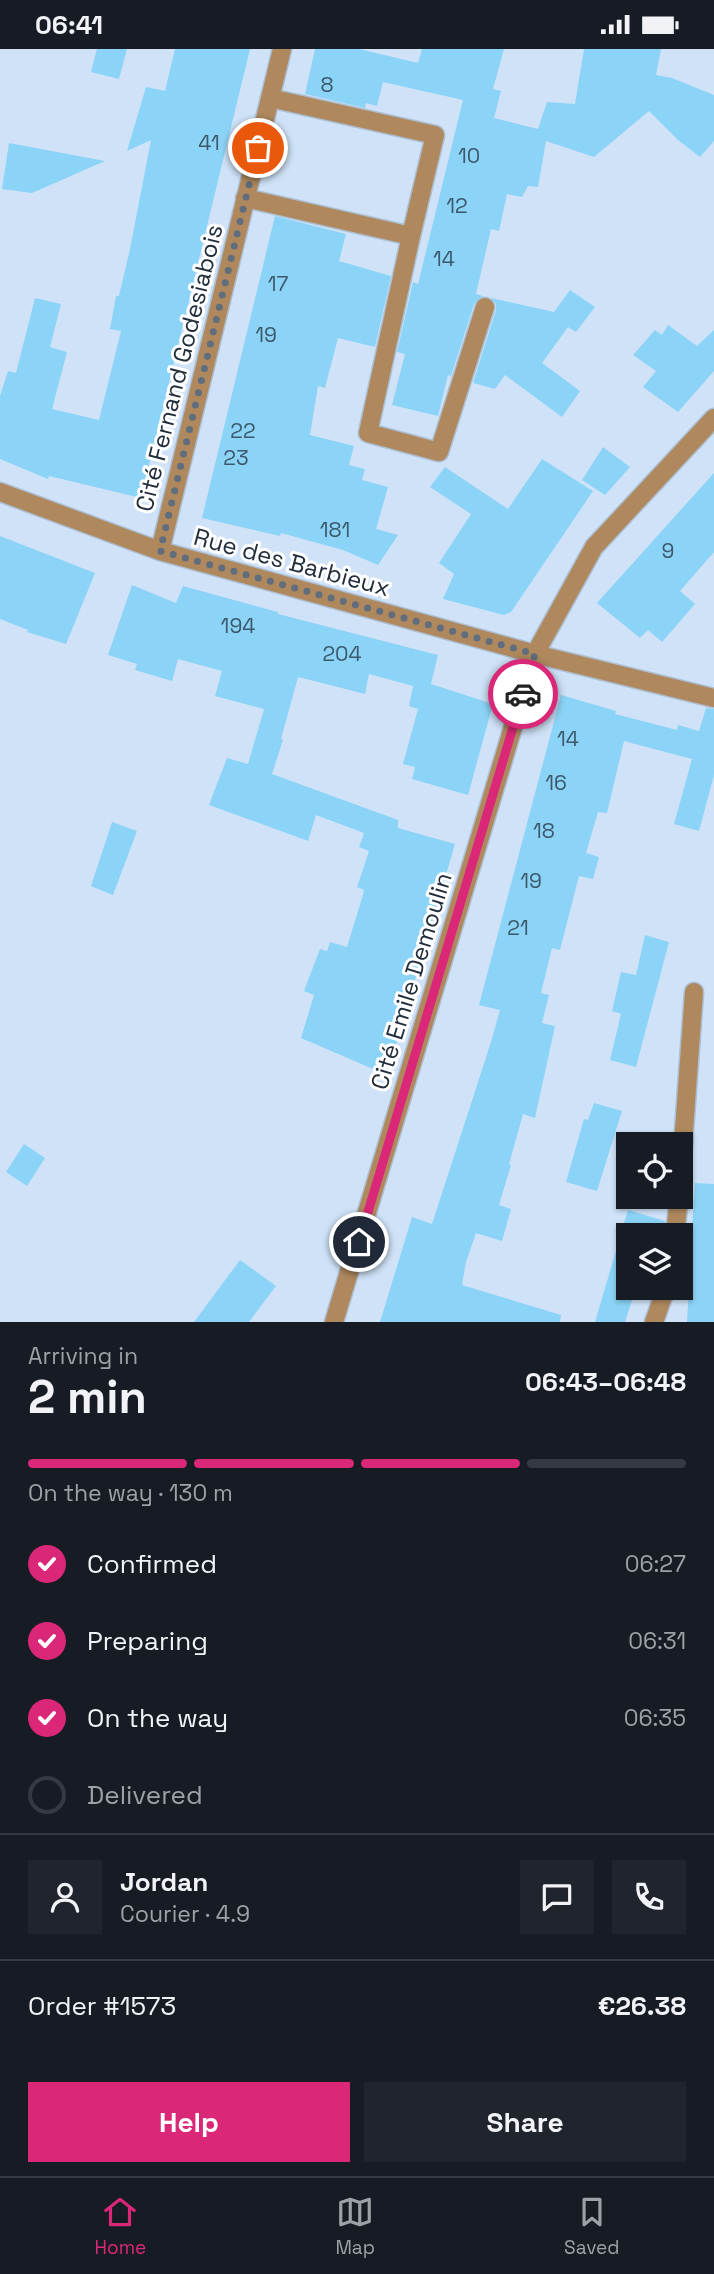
<!DOCTYPE html>
<html lang="en">
<head>
<meta charset="utf-8">
<style>
	body { margin:0; font-family:"Space Grotesk",sans-serif; background:#20242c; color:#f1f3f6; height:100vh; display:flex; flex-direction:column; font-size:26px; white-space:nowrap }
	* { box-sizing:border-box; margin:0 }
	p { font-size:23px; color:#9ea1a6 }
	.icon { flex:none; width:38px; height:38px; fill:none; stroke:currentColor; stroke-width:2; stroke-linecap:round; stroke-linejoin:round }
	.map { position:relative; height:1273px; overflow:hidden }
	.sheet { display:flex; flex-direction:column; background:#171b24; flex:1 }
	.sheet>* { flex:none }
	.fabs { position:absolute; left:616px; top:1083px; display:grid; gap:14px }
	.fabs a { display:grid; place-items:center; width:77px; height:77px; border-radius:0px; background:#171b24; box-shadow:0 2px 5px #0004; font-size:35px }
	.pin { position:absolute; display:grid; place-items:center; width:60px; height:60px; color:#fff; margin:-30px; border:4px solid #fff; border-radius:50%; box-shadow:0 2px 7px #0007 }
	.courier { position:absolute; display:grid; place-items:center; width:70px; height:70px; margin:-35px; border:5px solid #db2777; border-radius:50%; background:#fff; color:#222; box-shadow:0 2px 9px #0007 }
	.headline em { font-style:normal; font-weight:700 }
	.headline div { display:flex; flex-direction:column-reverse }
	.headline { display:flex; align-items:center; justify-content:space-between; height:119px; padding:0 28px }
	h1 { font-size:46px; font-weight:700; line-height:52px }
	.bar { display:grid; grid-template-columns:repeat(4,1fr); gap:10px 7px; align-content:center; height:84px; padding:0 28px }
	.bar i { height:9px; border-radius:5px; background:#363941 }
	.bar .current { background:#db2777 }
	.bar p { grid-column:span 4 }
	.line { display:flex; align-items:center; gap:18px; padding:0 28px; border-top:2px solid #363941 }
	.line div { flex:1 }
	.round { display:grid; place-items:center; flex:none; width:74px; height:74px; border-radius:0px; background:#20242c }
	ol { padding:0 28px; list-style:none }
	li { display:flex; align-items:center; gap:21px; height:77px }
	li p { margin-inline-start:auto }
	li .icon { padding:7px; border-radius:50%; background:#db2777; color:#fff; stroke-width:4 }
	li:last-child { color:#9ea1a6 }
	li i { width:38px; height:38px; border:4px solid #363941; border-radius:50% }
	.primary-button { display:flex; gap:14px; margin-top:auto; padding:14px 28px }
	.primary-button a { flex:1; height:80px; border-radius:0px; background:#db2777; color:#fff; font-size:28px; font-weight:700; line-height:80px; text-align:center }
	.primary-button a+a { background:#20242c; color:#f1f3f6 }
	.status { display:flex; justify-content:space-between; align-items:center; height:49px; padding:0 35px; background:#171b24; direction:ltr }
	.status svg { height:19px; fill:currentColor }
	.tabs { display:flex; justify-content:space-around; align-items:center; height:98px; border-top:2px solid #363941; background:#171b24; font-size:19px; color:#9ea1a6 }
	.tabs a { display:grid; justify-items:center; gap:4px }
	.tabs .current { color:#db2777 }
	.map>svg:first-child { display:block }
	.building { fill:#8cd4f7 }
	.lines { fill:none; stroke-linecap:round; stroke-linejoin:round }
	.minor-casing { stroke:#acbed2; stroke-width:21 }
	.minor { stroke:#af895d; stroke-width:18 }
	.done { stroke:#5f6d7d; stroke-width:7; stroke-dasharray:0 12.6 }
	.route { stroke:#db2777; stroke-width:9 }
	.labels { text-anchor:middle; dominant-baseline:central; stroke-width:6; stroke-linejoin:round; paint-order:stroke }
	.number-label { font-size:21px; fill:#3c586b }
	.street-label { font-size:24px; fill:#222e3c; stroke:#fff }
</style>
</head>
<body>
<div class="status"><b>06:41</b><svg viewBox="0 0 49 12"><path d="M0 12V9h3v3zM5 12V6h3v6zM10 12V3h3v9zM15 12V0h3v12zM26 1h20v11H26zM47 4h2v5h-2z"/></svg></div>
<div class="map">
<svg width="714" height="1273" viewBox="0 0 714 1273">
	<rect width="100%" height="100%" fill="#cfe2f7"/>
	<!-- building -->
	<path class="building" d="M 97,0 L 127,0 L 119,30 L 91,23 Z
		M 175,0 L 250,0 L 141,449 L 49,427 L 48,430 L 0,410 L 0,347 L 8,322 L 16,324 L 35,249 L 61,255 L 50,298 L 67,303 L 52,360 L 99,371 L 121,282 L 110,280 L 116,247 L 119,247 L 130,200 L 151,91 L 127,102 L 146,38 L 165,42 Z
		M 315,0 L 359,0 L 418,14 L 422,0 L 504,0 L 493,40 L 501,42 L 494,69 L 538,80 L 547,53 L 575,55 L 584,0 L 661,0 L 656,26 L 672,29 L 714,46 L 714,92 L 700,108 L 678,91 L 649,62 L 594,108 L 546,92 L 538,138 L 528,137 L 522,148 L 507,145 L 499,182 L 491,180 L 476,245 L 483,247 L 474,255 L 451,327 L 448,326 L 438,367 L 392,356 L 405,305 L 397,303 L 413,233 L 418,235 L 463,51 L 383,33 L 377,57 L 366,54 L 365,59 L 305,45 Z
		M 9,94 L 105,112 L 32,144 L 2,140 Z
		M 275,167 L 346,185 L 339,212 L 391,227 L 375,298 L 338,289 L 325,339 L 318,337 L 310,386 L 354,397 L 349,416 L 365,420 L 362,431 L 388,438 L 376,480 L 398,486 L 378,516 L 343,501 L 281,484 L 280,487 L 202,469 Z
		M 570,241 L 595,258 L 576,283 L 568,278 L 542,314 L 580,342 L 562,368 L 505,326 L 495,340 L 473,334 L 496,261 L 496,255 L 491,249 L 554,263 Z
		M 668,276 L 697,297 L 714,281 L 714,322 L 678,363 L 643,338 L 656,322 L 633,306 L 655,281 L 662,286 Z
		M 603,398 L 630,418 L 605,446 L 582,431 Z
		M 542,410 L 593,442 L 511,563 L 504,566 L 443,550 L 454,525 L 439,514 L 471,465 L 430,438 L 445,418 L 508,460 Z
		M 714,424 L 714,503 L 680,542 L 695,555 L 662,593 L 648,581 L 640,589 L 597,554 Z
		M 0,487 L 95,524 L 66,595 L 27,583 L 28,581 L 0,570 Z
		M 132,536 L 176,554 L 183,537 L 278,563 L 278,565 L 438,606 L 431,635 L 493,655 L 468,746 L 412,730 L 415,718 L 403,715 L 418,660 L 409,657 L 413,637 L 369,625 L 365,645 L 298,628 L 281,690 L 283,691 L 272,725 L 398,771 L 398,779 L 455,795 L 387,1026 L 301,989 L 314,946 L 304,942 L 320,900 L 327,902 L 330,893 L 347,898 L 362,849 L 364,841 L 357,838 L 369,802 L 359,798 L 364,784 L 316,766 L 308,792 L 209,756 L 227,709 L 248,715 L 264,660 L 215,647 L 222,622 L 178,610 L 172,632 L 135,621 L 137,615 L 108,606 Z
		M 561,646 L 616,662 L 615,665 L 677,681 L 678,676 L 699,682 L 706,659 L 714,660 L 714,726 L 699,782 L 674,775 L 692,710 L 624,692 L 607,764 L 598,763 L 586,804 L 599,808 L 593,830 L 579,827 L 560,901 L 552,899 L 541,944 L 549,946 L 542,974 L 555,977 L 535,1069 L 523,1065 L 509,1115 L 511,1116 L 499,1156 L 511,1160 L 502,1192 L 476,1184 L 466,1213 L 462,1236 L 561,1266 L 560,1273 L 380,1273 L 412,1168 L 432,1175 L 491,993 L 500,961 L 479,956 Z
		M 112,773 L 137,782 L 113,846 L 91,837 Z
		M 645,886 L 669,893 L 636,1018 L 610,1011 L 621,965 L 612,962 L 621,923 L 636,926 Z
		M 594,1054 L 622,1062 L 597,1142 L 566,1133 L 584,1070 L 588,1071 Z
		M 24,1095 L 45,1109 L 27,1137 L 6,1123 Z
		M 695,1134 L 714,1135 L 714,1273 L 687,1273 L 692,1186 L 686,1186 L 687,1178 L 692,1180 Z
		M 628,1161 L 665,1172 L 664,1186 L 628,1186 L 628,1239 L 636,1239 L 625,1273 L 595,1273 Z
		M 240,1211 L 276,1237 L 249,1273 L 194,1273 Z"/>
	<g class="lines">
		<defs>
			<path id="minor" d="M 245,149 L 411,187 L 435,86 L 270,49
				M 411,187 L 368,384 L 439,403 L 485,258
				M 0,443 L 160,502 L 535,605 L 714,649
				M 160,502 L 282,0
				M 681,1123 L 694,943
				M 675,1186 L 679,1148
				M 334,1273 L 535,605 L 594,498 L 714,369
				M 654,1273 L 666,1239"/>
		</defs>
		<!-- minor casing -->
		<use href="#minor" class="minor-casing"/>
		<!-- minor -->
		<use href="#minor" class="minor"/>
	</g>
	<g class="lines">
		<!-- done -->
		<path class="done" d="M 258,99 L 160,502 L 535,605 L 523,645"/>
		<!-- route -->
		<path class="route" d="M 359,1193 L 523,645"/>
	</g>
	<g class="labels">
		<!-- number labels -->
		<g class="number-label">
			<text x="327" y="35">8</text>
			<text x="209" y="93">41</text>
			<text x="469" y="106">10</text>
			<text x="457" y="156">12</text>
			<text x="444" y="209">14</text>
			<text x="278" y="234">17</text>
			<text x="266" y="285">19</text>
			<text x="243" y="381">22</text>
			<text x="236" y="408">23</text>
			<text x="335" y="480">181</text>
			<text x="668" y="501">9</text>
			<text x="238" y="576">194</text>
			<text x="342" y="604">204</text>
			<text x="568" y="689">14</text>
			<text x="556" y="733">16</text>
			<text x="544" y="781">18</text>
			<text x="531" y="831">19</text>
			<text x="518" y="878">21</text>
		</g>
		<!-- street labels -->
		<g class="street-label">
			<text transform="translate(179 319) rotate(-76)">Cité Fernand Godesiabois</text>
			<text transform="translate(292 513) rotate(15)">Rue des Barbieux</text>
			<text transform="translate(411 932) rotate(-73)">Cité Emile Demoulin</text>
		</g>
	</g>
</svg>
<div class="fabs">
<a><svg class="icon" aria-label="locate" viewBox="0 0 24 24"><circle cx="12" cy="12" r="6"/><path d="M12 2v4M12 18v4M2 12h4M18 12h4"/></svg></a>
<a><svg class="icon" aria-label="layers" viewBox="0 0 24 24"><path d="M12 4l9 5-9 5-9-5zM3 14l9 5 9-5"/></svg></a>
</div>
<div class="pin" style="left:258px;top:99px;background:#ea580c"><svg class="icon" aria-label="bag" viewBox="0 0 24 24"><path d="M5 8h14l-1 12H6zM9 8a3 3 0 0 1 6 0"/></svg></div>
<div class="pin" style="left:359px;top:1193px;background:#1f2937"><svg class="icon" aria-label="home" viewBox="0 0 24 24"><path d="M3 11l9-7 9 7M6 9v11h12V9"/></svg></div>
<div class="courier" style="left:523px;top:645px"><svg class="icon" aria-label="car" viewBox="0 0 24 24"><path d="M5 17H2v-5l4-1 3-4h7l3 4 3 1v5h-3M9 17h6M6 11h13"/><circle cx="7" cy="17" r="2"/><circle cx="17" cy="17" r="2"/></svg></div>
</div>
<section class="sheet">
<div class="headline"><div><h1>2 min</h1><p>Arriving in</p></div><em>06:43–06:48</em></div>
<div class="bar"><i class="current"></i><i class="current"></i><i class="current"></i><i></i><p>On the way · 130 m</p></div>
<ol>
<li><svg class="icon" aria-label="check" viewBox="0 0 24 24"><path d="M5 12l5 5 9-10"/></svg>Confirmed<p>06:27</p></li>
<li><svg class="icon" aria-label="check" viewBox="0 0 24 24"><path d="M5 12l5 5 9-10"/></svg>Preparing<p>06:31</p></li>
<li><svg class="icon" aria-label="check" viewBox="0 0 24 24"><path d="M5 12l5 5 9-10"/></svg>On the way<p>06:35</p></li>
<li><i></i>Delivered</li>
</ol>
<div class="line" style="height:126px"><a class="round"><svg class="icon" aria-label="person" viewBox="0 0 24 24"><circle cx="12" cy="8" r="4"/><path d="M4 21q1-7 8-7t8 7"/></svg></a><div><b>Jordan</b><p>Courier · 4.9</p></div><a class="round"><svg class="icon" aria-label="chat" viewBox="0 0 24 24"><path d="M4 5h16v11H9l-5 4z"/></svg></a><a class="round"><svg class="icon" aria-label="phone" viewBox="0 0 24 24"><path d="M5 4h4l2 5-3 2q2 4 5 5l2-3 5 2v4C11 20 4 13 5 4z"/></svg></a></div>
<div class="line" style="height:91px"><div>Order #1573</div><b>€26.38</b></div>
<div class="primary-button"><a>Help</a><a>Share</a></div>
</section>
<nav class="tabs">
<a class="current"><svg class="icon" aria-label="home" viewBox="0 0 24 24"><path d="M3 11l9-7 9 7M6 9v11h12V9"/></svg>Home</a>
<a><svg class="icon" aria-label="map" viewBox="0 0 24 24"><path d="M3 6l6-2 6 2 6-2v14l-6 2-6-2-6 2zM9 4v14M15 6v14"/></svg>Map</a>
<a><svg class="icon" aria-label="saved" viewBox="0 0 24 24"><path d="M7 4h10v16l-5-4-5 4z"/></svg>Saved</a>
</nav>
</body>
</html>
